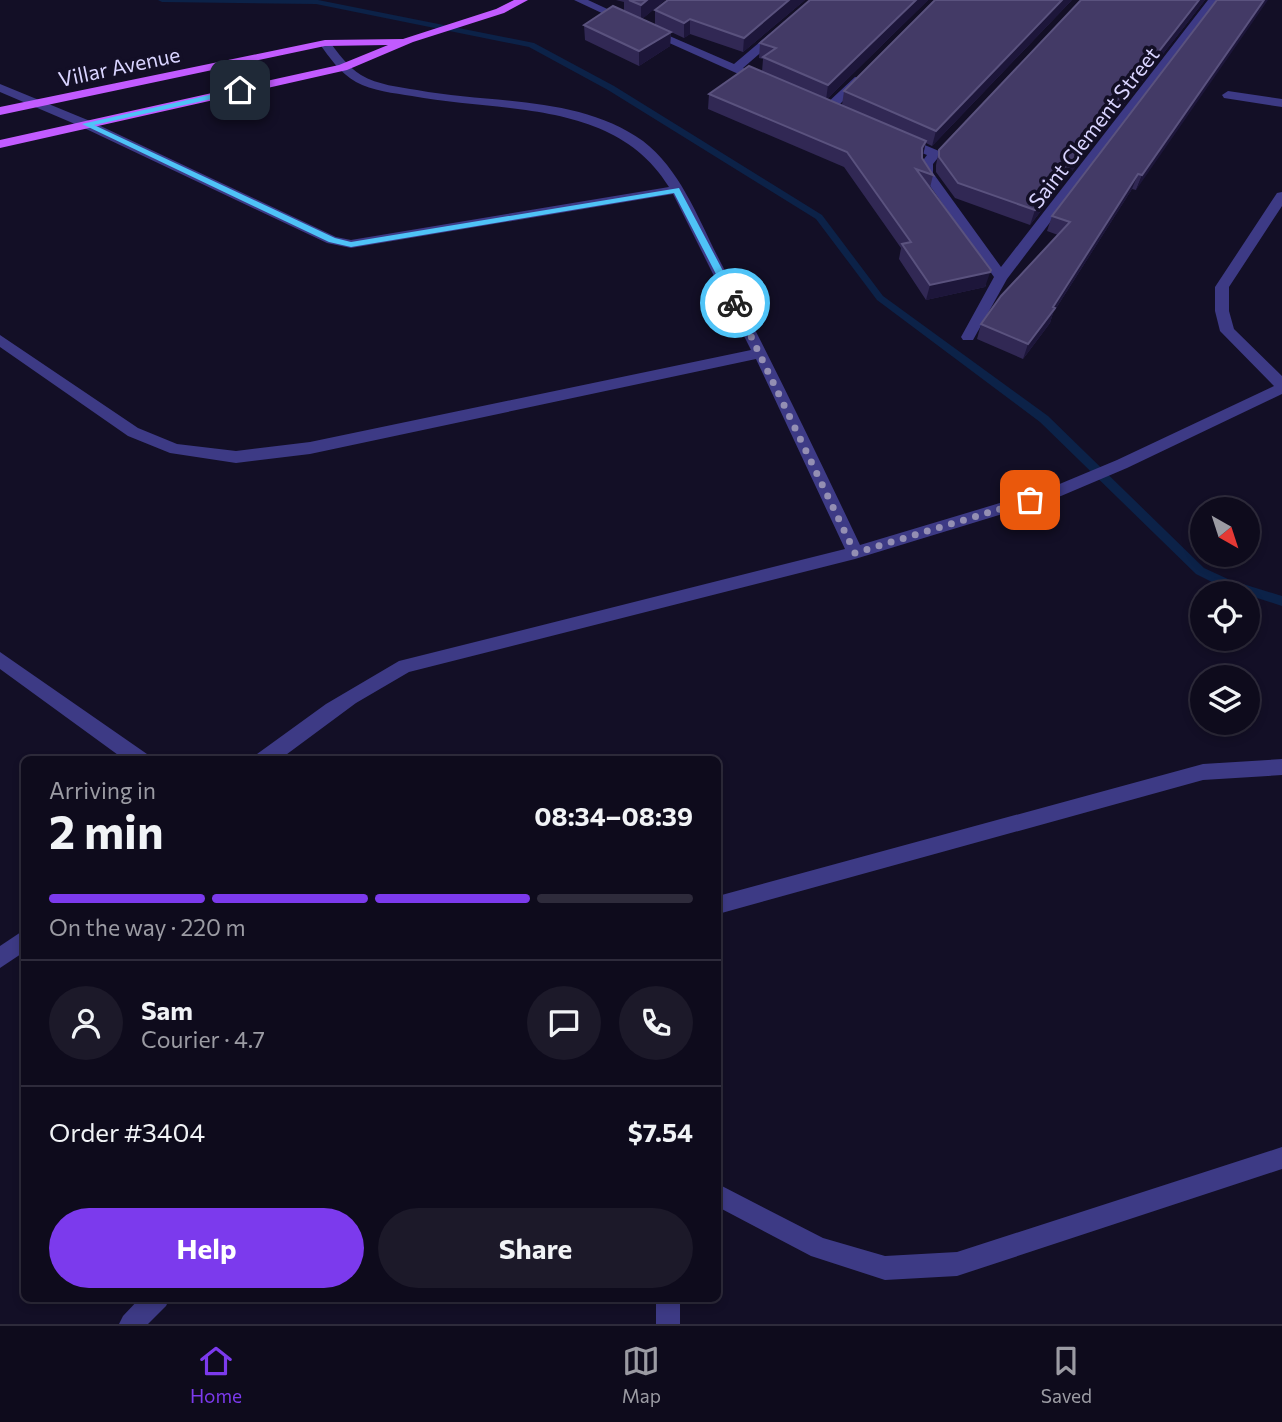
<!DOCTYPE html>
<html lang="en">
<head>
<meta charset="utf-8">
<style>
	body { margin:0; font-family:Commissioner,sans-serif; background:#1c1929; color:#f1f3f6; height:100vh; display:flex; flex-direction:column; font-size:26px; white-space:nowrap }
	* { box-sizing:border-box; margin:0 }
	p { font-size:23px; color:#9b9ba3 }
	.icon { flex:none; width:38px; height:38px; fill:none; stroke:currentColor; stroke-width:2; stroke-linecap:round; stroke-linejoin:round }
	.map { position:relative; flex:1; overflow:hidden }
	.sheet { position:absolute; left:21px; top:756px; width:700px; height:546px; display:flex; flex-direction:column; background:#0e0b1c; border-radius:10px; box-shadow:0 4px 10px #0003,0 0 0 2px #2e2b3b }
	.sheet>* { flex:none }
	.needle { width:46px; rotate:141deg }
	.controls { position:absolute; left:1190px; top:497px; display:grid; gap:14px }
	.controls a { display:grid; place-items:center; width:70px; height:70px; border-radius:50%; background:#0e0b1c; box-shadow:0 4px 10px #0003,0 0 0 2px #2e2b3b; font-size:35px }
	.pin { position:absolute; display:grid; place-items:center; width:60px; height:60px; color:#fff; margin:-30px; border-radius:14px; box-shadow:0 4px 10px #0006 }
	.courier { position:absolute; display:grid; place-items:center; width:70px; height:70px; margin:-35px; border:5px solid #4fc3f7; border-radius:50%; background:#fff; color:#222; box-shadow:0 2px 9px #0007 }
	.headline em { font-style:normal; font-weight:700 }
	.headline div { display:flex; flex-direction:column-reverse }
	.headline { display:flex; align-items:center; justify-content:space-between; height:119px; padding:0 28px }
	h1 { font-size:46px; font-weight:700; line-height:52px }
	.bar { display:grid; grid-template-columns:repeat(4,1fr); gap:10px 7px; align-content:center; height:84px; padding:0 28px }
	.bar i { height:9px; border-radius:5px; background:#2e2b3b }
	.bar .on { background:#7c3aed }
	.bar p { grid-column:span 4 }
	.line { display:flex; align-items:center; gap:18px; padding:0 28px; border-top:2px solid #2e2b3b }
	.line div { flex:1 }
	.round { display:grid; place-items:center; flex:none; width:74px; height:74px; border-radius:37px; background:#1c1929 }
	.primary-button { display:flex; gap:14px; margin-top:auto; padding:14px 28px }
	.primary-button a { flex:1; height:80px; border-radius:42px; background:#7c3aed; color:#fff; font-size:28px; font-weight:700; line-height:80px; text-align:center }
	.primary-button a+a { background:#1c1929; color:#f1f3f6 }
	.dock { display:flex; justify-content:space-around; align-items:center; height:98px; border-top:2px solid #2e2b3b; background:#0e0b1c; font-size:19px; color:#9b9ba3 }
	.dock a { display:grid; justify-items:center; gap:4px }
	.dock .on { color:#7c3aed }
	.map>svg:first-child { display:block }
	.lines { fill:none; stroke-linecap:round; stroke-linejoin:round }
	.stream { fill:#0c2248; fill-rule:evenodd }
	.minor { fill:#3d3a85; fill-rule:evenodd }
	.major { fill:#c25bff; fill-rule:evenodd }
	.wall { fill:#312854 }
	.shaded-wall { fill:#1d163a }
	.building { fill:#433a66; stroke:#5a527e; stroke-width:2 }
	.route { fill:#4fc3f7 }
	.done { stroke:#948fb3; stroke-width:7; stroke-dasharray:0 12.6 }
	.labels { text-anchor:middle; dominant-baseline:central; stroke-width:7; stroke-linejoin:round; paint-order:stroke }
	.far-street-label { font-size:21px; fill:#d9d4ff; stroke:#130f26 }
</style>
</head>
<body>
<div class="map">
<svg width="1282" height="1324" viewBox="0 0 1282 1324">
	<rect width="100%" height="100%" fill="#130f26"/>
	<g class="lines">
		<!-- stream -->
		<path class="stream" d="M 158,0 L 318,0 L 534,43 L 614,86 L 822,215 L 883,296 L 1048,416 L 1204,568 L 1230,580 L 1282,596 L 1282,606 L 1248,595 L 1248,593 L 1222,587 L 1196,574 L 1040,422 L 877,300 L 816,219 L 608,90 L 529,47 L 316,4 L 162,2 Z"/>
		<!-- minor -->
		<path class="minor" d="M 574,0 L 588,0 L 631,20 L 621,22 Z
			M 1208,0 L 1219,0 L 1007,279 L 973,340 L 963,340 L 961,337 L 994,277 L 921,173 L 921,163 L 927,155 L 900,144 L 900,138 L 908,138 L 939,151 L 941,154 L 933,164 L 933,173 L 1001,267 Z
			M 651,28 L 734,64 L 773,31 L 783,33 L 743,68 L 767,78 L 767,84 L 763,85 L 647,33 L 645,31 Z
			M 321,41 L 329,41 C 338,53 348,67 361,75 C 378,85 399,87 417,90 C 491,104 579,95 643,141 C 682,171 700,223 722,265 C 770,358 815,450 860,545 L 1050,488 L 1117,460 L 1274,386 L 1220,331 L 1215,311 L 1215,287 L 1277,193 L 1282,192 L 1282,206 L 1229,287 L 1229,311 L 1234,329 L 1282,376 L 1282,394 L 1127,468 L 1061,496 L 855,559 L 409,672 L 356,703 L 279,760 L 255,760 L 257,754 L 326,704 L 399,661 L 845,549 L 756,359 L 310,454 L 236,463 L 170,453 L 128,436 L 0,347 L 0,335 L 138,428 L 177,444 L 236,451 L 310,442 L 751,350 L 673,194 L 351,248 L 327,243 L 82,127 L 0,92 L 0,84 L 90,121 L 336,237 L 351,240 L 669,187 C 615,99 501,113 412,96 C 394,93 372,91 356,82 C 340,73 329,57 319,43 Z
			M 855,77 L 865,79 L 833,111 L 825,111 L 825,105 Z
			M 1228,91 L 1282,99 L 1282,107 L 1224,98 L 1222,95 Z
			M 0,652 L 147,754 L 149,760 L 125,760 L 0,669 Z
			M 1282,759 L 1282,775 L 1203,780 L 718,914 L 718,896 L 1203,764 Z
			M 24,930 L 24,952 L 0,968 L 0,946 Z
			M 1282,1147 L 1282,1169 L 957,1276 L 885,1280 L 811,1256 L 718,1207 L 718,1184 L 823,1238 L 885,1256 L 957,1252 Z
			M 140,1298 L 170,1298 L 166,1306 L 148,1324 L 119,1324 L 123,1316 Z
			M 656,1298 L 680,1298 L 680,1324 L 656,1324 Z"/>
		<!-- major -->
		<path class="major" d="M 514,0 L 528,0 L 504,13 L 413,42 L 347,70 L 0,148 L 0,140 L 339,65 L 388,45 L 325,46 L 0,115 L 0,107 L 325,40 L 403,39 L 496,9 Z"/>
	</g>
	<!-- wall -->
	<path class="wall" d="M 616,0 L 665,0 L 642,19 L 655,25 L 655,10 L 805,0 L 743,52 L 690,34 L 684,38 L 671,32 L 670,46 L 639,66 L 585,40 L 584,25 L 624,11 L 624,2 Z
		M 810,0 L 928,0 L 827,99 L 842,105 L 844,91 L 1072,0 L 932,146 L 926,143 L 922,158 L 933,175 L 930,188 L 986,285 L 985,287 L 926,300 L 899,259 L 901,248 L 844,167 L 708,109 L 709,94 L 762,72 L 763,59 L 759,58 L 760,43 Z
		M 1081,0 L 1205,0 L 1030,225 L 955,198 L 936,172 L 936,165 L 939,150 Z
		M 1217,0 L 1136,190 L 1132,189 L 1053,313 L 1050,323 L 1023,359 L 977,339 L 981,324 L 1058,235 L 1047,231 L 1052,216 Z"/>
	<!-- shaded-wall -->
	<path class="shaded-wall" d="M 647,0 L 665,0 L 641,20 L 641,5 Z
		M 789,0 L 805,0 L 743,52 L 744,38 Z
		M 916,0 L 928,0 L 826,100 L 828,85 Z
		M 1062,0 L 1072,0 L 932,146 L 936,131 Z
		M 1199,0 L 1205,0 L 1030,225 L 1035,210 Z
		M 1264,0 L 1268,0 L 1136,190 L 1142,175 Z
		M 690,19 L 690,34 L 684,38 L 684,23 Z
		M 671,32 L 670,46 L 639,66 L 639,51 Z
		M 926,141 L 923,156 L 918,163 L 922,148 Z
		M 1138,174 L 1132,189 L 1053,313 L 1050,323 L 1023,359 L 1028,344 Z
		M 991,270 L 985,287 L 926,300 L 930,285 Z"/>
	<!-- building -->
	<path class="building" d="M 629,0 L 647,0 L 641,5 Z
		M 668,0 L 789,0 L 744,38 L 690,19 L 684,23 L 655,10 Z
		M 810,0 L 916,0 L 828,85 L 763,57 L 776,48 L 760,43 Z
		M 935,0 L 1062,0 L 936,131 L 844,91 Z
		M 1081,0 L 1199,0 L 1035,210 L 958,183 L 939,157 L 939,150 Z
		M 1217,0 L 1264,0 L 1142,175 L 1138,174 L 1053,307 L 1055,308 L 1028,344 L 981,324 L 1001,296 L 1070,222 L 1052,216 Z
		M 613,6 L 671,32 L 639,51 L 584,25 Z
		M 749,66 L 926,141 L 922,148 L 922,158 L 933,175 L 916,169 L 991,270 L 990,272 L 930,285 L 902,244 L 911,242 L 847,152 L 709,94 Z"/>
	<!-- route -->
	<path class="route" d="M 240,88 L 243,92 L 94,125 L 335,238 L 351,242 L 679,188 L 740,303 L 735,306 L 731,303 L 674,193 L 351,247 L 329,242 L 82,124 Z"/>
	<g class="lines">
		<!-- done -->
		<path class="done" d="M 735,303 L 855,553 L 1030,500"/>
	</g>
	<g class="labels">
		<!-- far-street labels -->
		<g class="far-street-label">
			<text transform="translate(119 66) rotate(-12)">Villar Avenue</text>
			<text transform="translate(1093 127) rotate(-52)">Saint Clement Street</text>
		</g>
	</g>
</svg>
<div class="controls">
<a><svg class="needle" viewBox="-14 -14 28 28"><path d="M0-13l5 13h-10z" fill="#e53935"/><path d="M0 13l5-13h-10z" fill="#9b9ba3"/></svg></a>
<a><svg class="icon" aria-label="locate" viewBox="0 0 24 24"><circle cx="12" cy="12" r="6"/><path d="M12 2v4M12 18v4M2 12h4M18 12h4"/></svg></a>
<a><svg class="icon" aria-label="layers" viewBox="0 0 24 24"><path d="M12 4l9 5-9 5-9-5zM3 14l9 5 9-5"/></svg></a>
</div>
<div class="pin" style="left:1030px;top:500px;background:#ea580c"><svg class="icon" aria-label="bag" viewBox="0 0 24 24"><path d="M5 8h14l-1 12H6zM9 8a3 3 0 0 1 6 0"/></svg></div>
<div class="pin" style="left:240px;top:90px;background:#1f2937"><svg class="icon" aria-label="home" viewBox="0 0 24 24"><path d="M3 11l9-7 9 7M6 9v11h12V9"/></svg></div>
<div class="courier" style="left:735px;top:303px"><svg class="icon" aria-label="bike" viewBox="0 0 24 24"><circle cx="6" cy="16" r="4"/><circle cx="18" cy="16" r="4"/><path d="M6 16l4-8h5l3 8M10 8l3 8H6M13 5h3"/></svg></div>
<section class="sheet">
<div class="headline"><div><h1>2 min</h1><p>Arriving in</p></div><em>08:34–08:39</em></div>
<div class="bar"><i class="on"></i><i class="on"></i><i class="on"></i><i></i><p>On the way · 220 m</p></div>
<div class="line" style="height:126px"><a class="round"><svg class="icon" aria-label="person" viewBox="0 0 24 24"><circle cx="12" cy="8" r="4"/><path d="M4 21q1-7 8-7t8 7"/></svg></a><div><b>Sam</b><p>Courier · 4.7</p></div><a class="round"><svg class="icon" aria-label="chat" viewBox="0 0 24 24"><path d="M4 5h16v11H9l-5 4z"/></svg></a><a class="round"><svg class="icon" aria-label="phone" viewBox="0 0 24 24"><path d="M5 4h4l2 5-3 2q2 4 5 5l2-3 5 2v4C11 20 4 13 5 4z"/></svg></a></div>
<div class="line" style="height:91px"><div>Order #3404</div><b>$7.54</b></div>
<div class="primary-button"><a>Help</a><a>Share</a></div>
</section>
</div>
<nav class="dock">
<a class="on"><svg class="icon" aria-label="home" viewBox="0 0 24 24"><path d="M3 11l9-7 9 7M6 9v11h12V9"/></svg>Home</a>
<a><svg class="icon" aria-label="map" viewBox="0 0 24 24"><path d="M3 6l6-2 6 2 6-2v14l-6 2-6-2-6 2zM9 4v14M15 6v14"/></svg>Map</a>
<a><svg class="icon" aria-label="saved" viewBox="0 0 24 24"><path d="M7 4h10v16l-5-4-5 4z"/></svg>Saved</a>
</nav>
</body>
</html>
